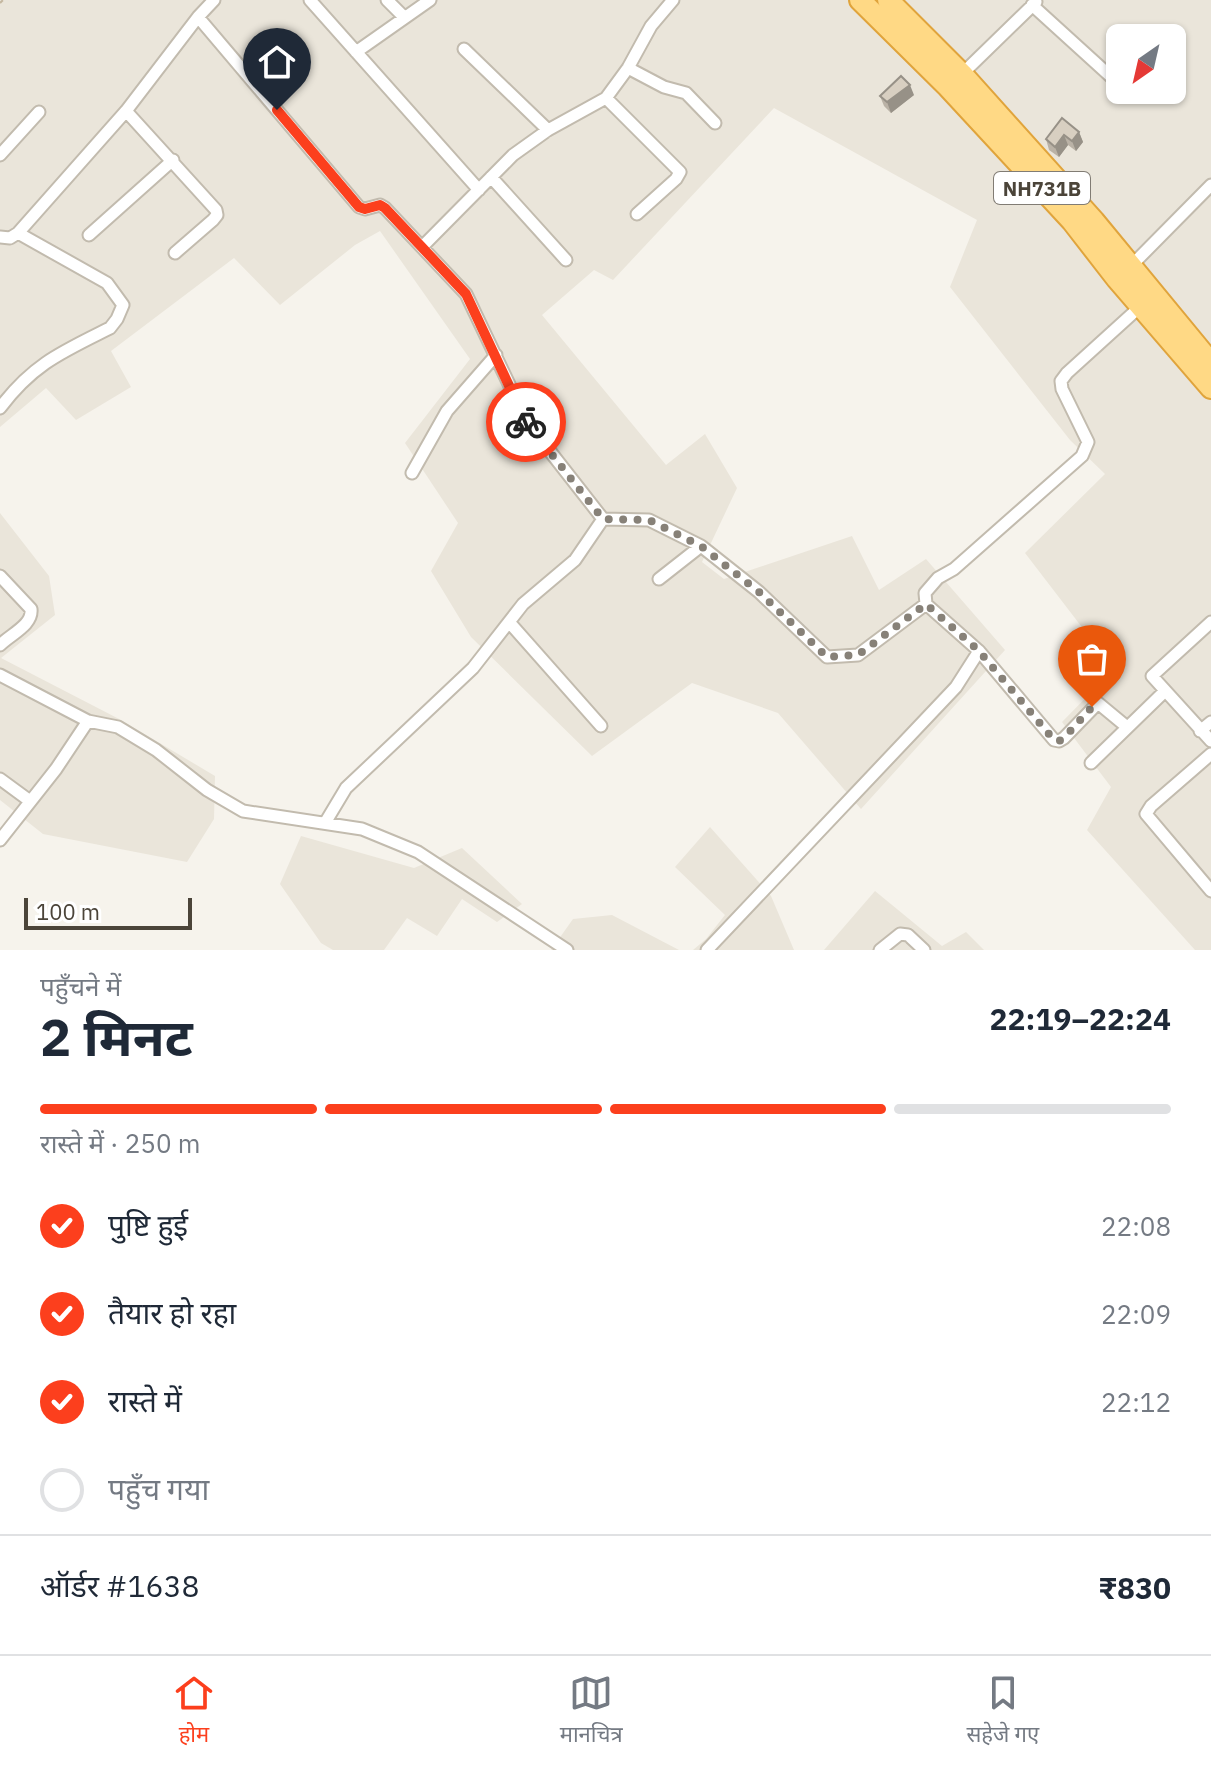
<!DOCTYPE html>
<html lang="hi">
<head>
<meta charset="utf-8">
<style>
	body { margin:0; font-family:"IBM Plex Sans","Noto Sans Devanagari",sans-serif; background:#f2f2f3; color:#1f2937; height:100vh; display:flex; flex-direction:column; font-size:30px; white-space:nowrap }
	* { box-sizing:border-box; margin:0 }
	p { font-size:26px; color:#747a83 }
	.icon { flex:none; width:44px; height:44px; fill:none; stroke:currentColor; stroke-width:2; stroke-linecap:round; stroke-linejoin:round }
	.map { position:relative; height:950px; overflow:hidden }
	.panel { display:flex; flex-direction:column; background:#fff; flex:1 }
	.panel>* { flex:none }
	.needle { width:52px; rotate:214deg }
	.fabs { position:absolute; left:1106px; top:24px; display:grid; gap:16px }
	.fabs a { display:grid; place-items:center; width:80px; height:80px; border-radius:12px; background:#fff; box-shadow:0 2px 6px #0004; font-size:40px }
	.scale { position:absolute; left:24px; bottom:20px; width:168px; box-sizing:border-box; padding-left:8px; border:4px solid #4b4439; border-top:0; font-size:22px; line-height:28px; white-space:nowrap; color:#4b4439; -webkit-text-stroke:6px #fff; paint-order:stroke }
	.pin { position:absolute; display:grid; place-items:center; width:68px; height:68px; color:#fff; margin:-82px -34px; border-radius:50% 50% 50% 0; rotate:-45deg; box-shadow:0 0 8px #0007 }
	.pin .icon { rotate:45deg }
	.courier { position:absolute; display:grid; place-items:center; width:80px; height:80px; margin:-40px; border:6px solid #fc3f1d; border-radius:50%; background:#fff; color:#222; box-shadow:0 2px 10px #0007 }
	.overview em { font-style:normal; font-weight:700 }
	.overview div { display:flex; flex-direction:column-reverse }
	.overview { display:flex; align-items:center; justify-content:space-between; height:136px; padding:0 40px }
	h1 { font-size:52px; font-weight:700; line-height:60px }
	.bar { display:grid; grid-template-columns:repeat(4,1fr); gap:12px 8px; align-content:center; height:96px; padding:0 40px }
	.bar i { height:10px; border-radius:6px; background:#e0e1e3 }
	.bar .selected { background:#fc3f1d }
	.bar p { grid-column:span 4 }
	.line { display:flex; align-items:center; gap:20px; padding:0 40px; border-top:2px solid #e0e1e3 }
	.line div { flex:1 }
	ol { padding:0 40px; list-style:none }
	li { display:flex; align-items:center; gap:24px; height:88px }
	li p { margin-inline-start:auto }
	li .icon { padding:8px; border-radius:50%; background:#fc3f1d; color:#fff; stroke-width:4 }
	li:last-child { color:#747a83 }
	li i { width:44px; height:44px; border:4px solid #e0e1e3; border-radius:50% }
	.dock { display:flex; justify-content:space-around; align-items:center; height:112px; border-top:2px solid #e0e1e3; background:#fff; font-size:22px; color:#747a83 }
	.dock a { display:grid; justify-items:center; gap:4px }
	.dock .selected { color:#fc3f1d }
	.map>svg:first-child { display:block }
	.residential { fill:#eae5da; fill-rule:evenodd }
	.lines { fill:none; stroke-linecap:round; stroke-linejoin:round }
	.minor-casing { stroke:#c2bbae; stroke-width:15 }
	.trunk-casing { stroke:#e0a43c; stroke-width:24 }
	.path { stroke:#c4b79f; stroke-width:2; stroke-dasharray:4 4; stroke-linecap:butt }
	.minor { stroke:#fff; stroke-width:11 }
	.trunk { stroke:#ffd985; stroke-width:20 }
	.wall { fill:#bab2a6 }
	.shaded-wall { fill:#979187 }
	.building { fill:#d8cfc1; stroke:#979187; stroke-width:2 }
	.done { stroke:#878178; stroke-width:8; stroke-dasharray:0 14.4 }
	.route { stroke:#fc3f1d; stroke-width:10 }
	.labels { text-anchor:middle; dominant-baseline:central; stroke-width:8; stroke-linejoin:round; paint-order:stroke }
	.shield { fill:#fff; stroke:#817c74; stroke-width:2 }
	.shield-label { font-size:20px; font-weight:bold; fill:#4b4439 }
</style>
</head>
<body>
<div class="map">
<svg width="1211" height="950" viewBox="0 0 1211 950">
	<rect width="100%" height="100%" fill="#f6f3ec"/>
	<!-- residential -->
	<path class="residential" d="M 0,0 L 1211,0 L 1211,950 L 1195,950 L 1087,830 L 1111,787 L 1062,722 L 1114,669 L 1025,553 L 1105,474 L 1070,440 L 950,287 L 977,220 L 774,108 L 613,280 L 594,270 L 542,315 L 666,465 L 705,434 L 737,488 L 702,562 L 724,579 L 852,536 L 879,590 L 926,559 L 1005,650 L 861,809 L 778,713 L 692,683 L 592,756 L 471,637 L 431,571 L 458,523 L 405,443 L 470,359 L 380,231 L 355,245 L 280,305 L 234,258 L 111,351 L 131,387 L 76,420 L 46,388 L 0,427 ZM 1120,38 L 1172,38 L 1172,90 L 1120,90 Z
		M 0,513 L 49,576 L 55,615 L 1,658 L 121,720 L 215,776 L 214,819 L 187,862 L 43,834 L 0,800 Z
		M 710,827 L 771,896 L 794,950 L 693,950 L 706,939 L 725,915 L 675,867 Z
		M 301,836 L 414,868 L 462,848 L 522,904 L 497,922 L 462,899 L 437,936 L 407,918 L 384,950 L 333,950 L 321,943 L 280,884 Z
		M 875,891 L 942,946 L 966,932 L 984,950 L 824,950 Z
		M 612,915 L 679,950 L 551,950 L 573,919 Z"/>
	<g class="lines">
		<defs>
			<path id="minor" d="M 214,0 L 198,17 L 359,207 L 365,209 L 380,205 L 385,208 L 466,294 L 527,422 L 603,519
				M 310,0 L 479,190
				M 387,0 L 404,17
				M 1032,5 L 1120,85
				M 464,49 L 548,130
				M 356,52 L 430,0
				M 628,68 L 664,87 L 686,93 L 715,123
				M 962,74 L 1036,2
				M 606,98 L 680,172 L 676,179 L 637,214
				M 126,111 L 216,210 L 217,215 L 213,220 L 175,253
				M 0,155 L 39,112
				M 491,177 L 566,260
				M 89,235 L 173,160
				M 0,237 L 10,238 L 18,233 L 126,111 L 198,17
				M 422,247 L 513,155 L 548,130 L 606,98 L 628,68 L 651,26 L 673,0
				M 1130,267 L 1211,185
				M 0,408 C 33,364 62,352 110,328 L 117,319 L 123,305 L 107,283 L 18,233
				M 412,473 L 447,411 L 496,355
				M 0,576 L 31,609 C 33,625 11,634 0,645
				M 659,579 L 701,546
				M 509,622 L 601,726
				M 1211,622 L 1152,676 L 1211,741
				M 0,675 L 88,721 L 118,727 L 156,750 L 207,790 L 243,811 L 362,829 L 418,852 L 567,950
				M 1127,727 L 1098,703 L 1064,738 L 1059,741 L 1054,740 L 979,651 L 926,604 L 925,593 L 938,578 L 954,569 L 1082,456 L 1088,442 L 1062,389 L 1061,381 L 1067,373 L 1142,305
				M 1200,731 L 1211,722
				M 1211,754 L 1151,806 L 1146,814 L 1211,891
				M 1091,763 L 1165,691
				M 0,779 L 30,801
				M 325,823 L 346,788 L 473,668 L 523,604 L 575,560 L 603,519 L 649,520 L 701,546 L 759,592 L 827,657 L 858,655 L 926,604
				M 0,840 L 56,769 L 88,721
				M 707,950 L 956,687 L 979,651
				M 880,950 L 900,934 L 908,935 L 924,950"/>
			<path id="trunk" d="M 860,0 L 948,87 L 1072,221 L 1117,279 L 1211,388
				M 888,0 L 962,74 L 1094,221 L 1211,363"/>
		</defs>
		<!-- minor casing -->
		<use href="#minor" class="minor-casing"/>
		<!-- trunk casing -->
		<use href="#trunk" class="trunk-casing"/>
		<!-- path -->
		<path class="path" d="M 0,3 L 3,0"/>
		<!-- minor -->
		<use href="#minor" class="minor"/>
		<!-- trunk -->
		<use href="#trunk" class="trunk"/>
	</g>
	<!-- wall -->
	<path class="wall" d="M 914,95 L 891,113 L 884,106 L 880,96 Z
		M 1079,132 L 1083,142 L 1076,151 L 1068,145 L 1059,157 L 1049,150 L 1046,139 Z"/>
	<!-- shaded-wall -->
	<path class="shaded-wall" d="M 910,85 L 914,95 L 891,113 L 887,102 Z
		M 1079,132 L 1083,142 L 1076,151 L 1072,141 Z
		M 1064,135 L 1068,145 L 1059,157 L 1055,147 Z"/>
	<!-- building -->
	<path class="building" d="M 901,76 L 910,85 L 887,102 L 880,96 Z
		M 1062,118 L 1079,132 L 1072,141 L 1064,135 L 1055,147 L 1046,139 Z"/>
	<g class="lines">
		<!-- done -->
		<path class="done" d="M 526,422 L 603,519 L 649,520 L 701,546 L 759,592 L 827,657 L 858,655 L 926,604 L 979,651 L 1054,740 L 1059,741 L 1064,738 L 1092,707"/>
		<!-- route -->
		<path class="route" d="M 277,110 L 359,207 L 365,209 L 380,205 L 385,208 L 466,294 L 526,422"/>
	</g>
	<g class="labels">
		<!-- shield labels -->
		<rect class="shield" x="994" y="172" width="96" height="32" rx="6"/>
		<g class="shield-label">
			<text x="1042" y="188">NH731B</text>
		</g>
	</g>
</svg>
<div class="fabs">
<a><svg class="needle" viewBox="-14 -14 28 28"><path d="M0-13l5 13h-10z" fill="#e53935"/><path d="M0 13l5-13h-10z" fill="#747a83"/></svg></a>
</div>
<div class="scale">100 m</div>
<div class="pin" style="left:1092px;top:707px;background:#ea580c"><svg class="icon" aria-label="bag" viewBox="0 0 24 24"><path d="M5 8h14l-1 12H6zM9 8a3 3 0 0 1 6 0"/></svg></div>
<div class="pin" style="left:277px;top:110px;background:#1f2937"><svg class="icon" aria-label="home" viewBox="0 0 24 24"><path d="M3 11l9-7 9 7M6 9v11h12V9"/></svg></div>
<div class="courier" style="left:526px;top:422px"><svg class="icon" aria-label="bike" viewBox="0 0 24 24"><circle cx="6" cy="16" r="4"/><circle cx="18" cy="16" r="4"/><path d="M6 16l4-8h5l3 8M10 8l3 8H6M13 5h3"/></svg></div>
</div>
<section class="panel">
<div class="overview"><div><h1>2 मिनट</h1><p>पहुँचने में</p></div><em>22:19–22:24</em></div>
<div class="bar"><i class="selected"></i><i class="selected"></i><i class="selected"></i><i></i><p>रास्ते में · 250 m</p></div>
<ol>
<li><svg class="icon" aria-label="check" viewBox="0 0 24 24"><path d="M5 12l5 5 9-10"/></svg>पुष्टि हुई<p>22:08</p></li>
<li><svg class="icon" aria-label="check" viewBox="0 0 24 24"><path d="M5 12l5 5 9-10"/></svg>तैयार हो रहा<p>22:09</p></li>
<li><svg class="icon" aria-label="check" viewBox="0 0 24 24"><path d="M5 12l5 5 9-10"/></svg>रास्ते में<p>22:12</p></li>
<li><i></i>पहुँच गया</li>
</ol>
<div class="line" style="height:104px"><div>ऑर्डर #1638</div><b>₹830</b></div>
</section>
<nav class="dock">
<a class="selected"><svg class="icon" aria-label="home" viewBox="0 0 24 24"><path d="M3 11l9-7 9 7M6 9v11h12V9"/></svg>होम</a>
<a><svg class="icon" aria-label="map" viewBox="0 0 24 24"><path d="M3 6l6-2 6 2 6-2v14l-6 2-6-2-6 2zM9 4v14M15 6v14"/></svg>मानचित्र</a>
<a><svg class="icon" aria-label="saved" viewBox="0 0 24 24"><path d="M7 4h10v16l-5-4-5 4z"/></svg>सहेजे गए</a>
</nav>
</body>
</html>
